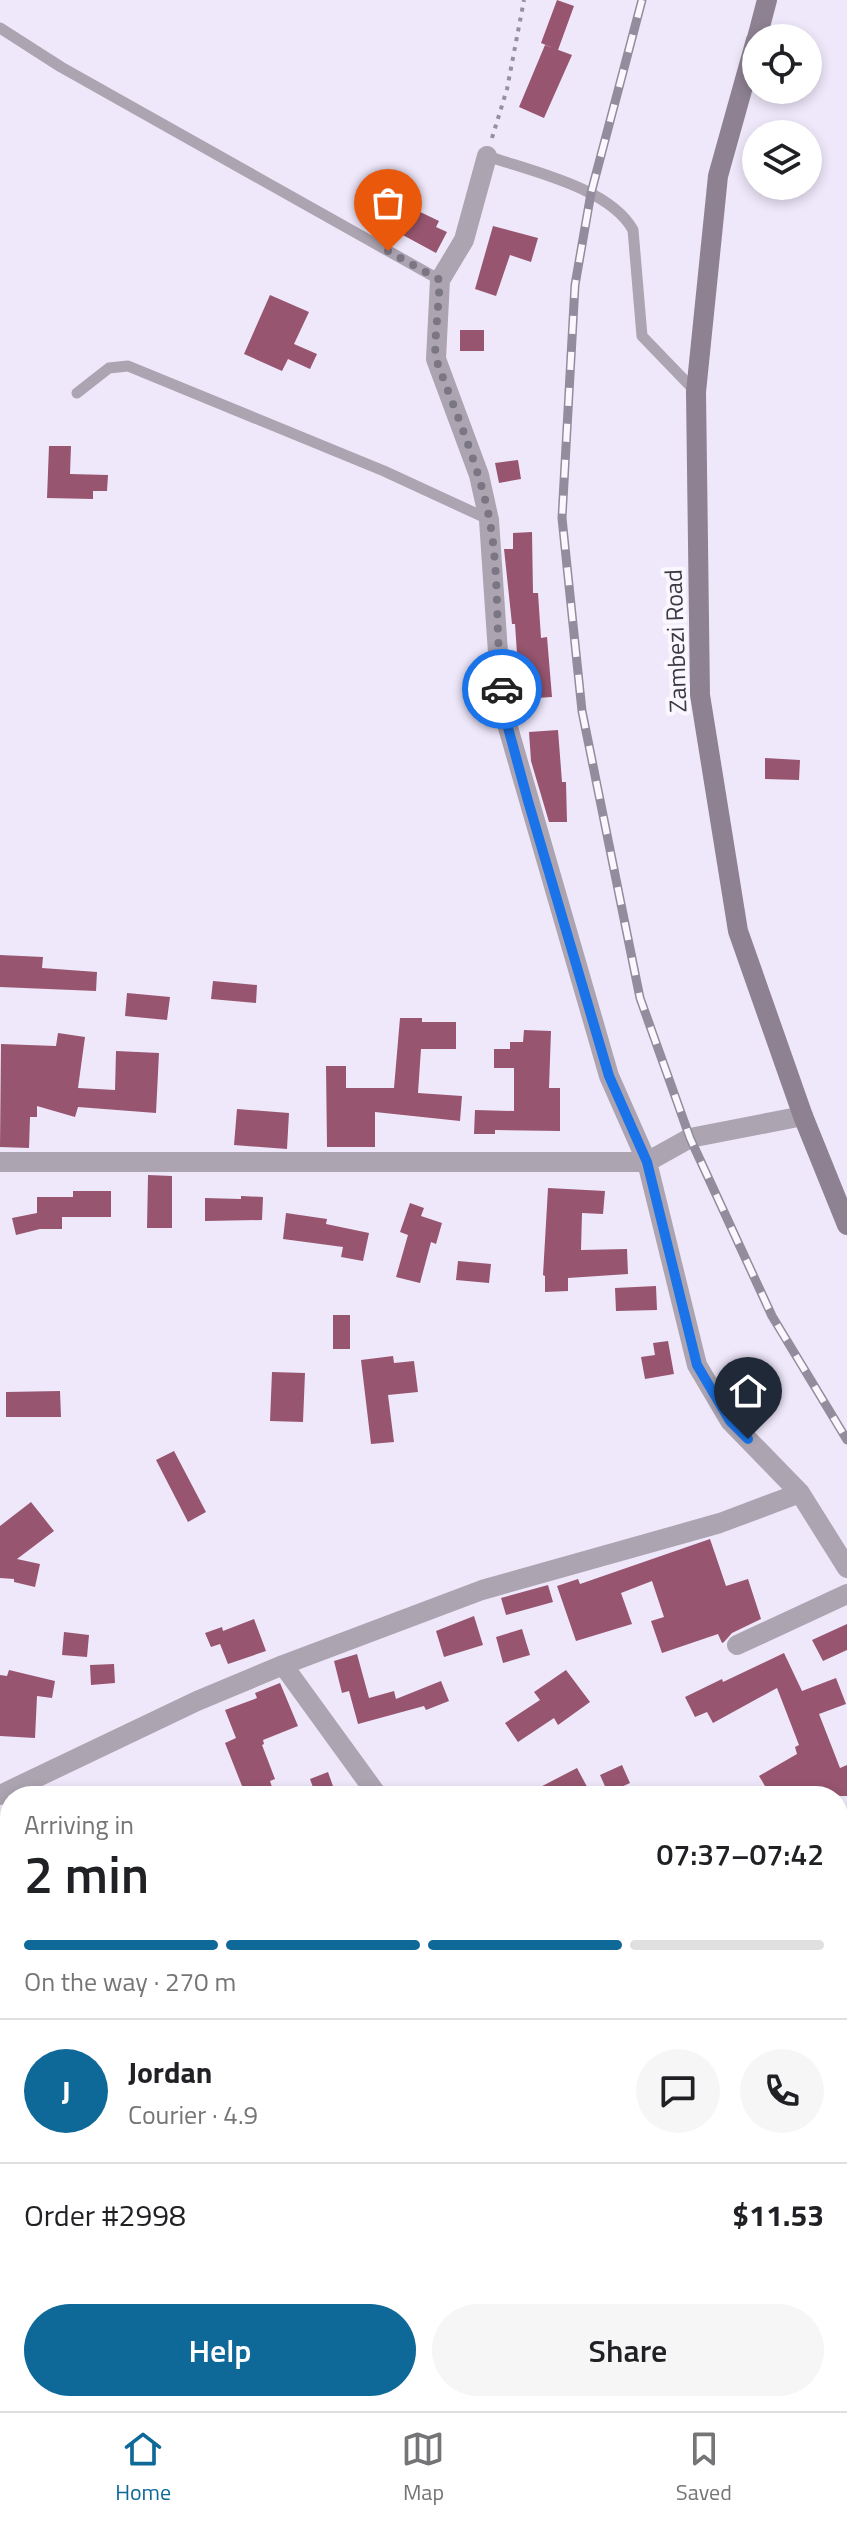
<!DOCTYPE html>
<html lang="en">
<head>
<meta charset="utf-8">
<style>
	body { margin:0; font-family:"Titillium Web",sans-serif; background:#f6f6f6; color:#202124; height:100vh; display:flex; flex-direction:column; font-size:30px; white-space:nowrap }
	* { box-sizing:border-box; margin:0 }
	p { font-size:26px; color:#757577 }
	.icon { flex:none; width:44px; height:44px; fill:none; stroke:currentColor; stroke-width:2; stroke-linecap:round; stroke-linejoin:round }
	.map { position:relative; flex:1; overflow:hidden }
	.side { position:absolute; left:0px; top:1786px; width:848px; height:626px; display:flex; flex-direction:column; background:#fff; border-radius:32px 32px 0 0; box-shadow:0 4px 12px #0003 }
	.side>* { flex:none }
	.tools { position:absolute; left:742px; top:24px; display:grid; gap:16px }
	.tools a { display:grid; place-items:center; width:80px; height:80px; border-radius:50%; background:#fff; box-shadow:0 4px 12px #0003; font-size:40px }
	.pin { position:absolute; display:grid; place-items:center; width:68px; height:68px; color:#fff; margin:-82px -34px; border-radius:50% 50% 50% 0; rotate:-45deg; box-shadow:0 0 8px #0007 }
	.pin .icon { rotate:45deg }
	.courier { position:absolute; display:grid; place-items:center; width:80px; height:80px; margin:-40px; border:6px solid #1a73e8; border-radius:50%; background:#fff; color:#222; box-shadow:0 2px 10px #0007 }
	.overview em { font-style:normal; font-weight:600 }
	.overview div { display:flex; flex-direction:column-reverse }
	.overview { display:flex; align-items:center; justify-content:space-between; height:136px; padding:0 24px }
	h1 { font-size:52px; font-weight:600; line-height:60px }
	.bar { display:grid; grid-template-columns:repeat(4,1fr); gap:12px 8px; align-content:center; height:96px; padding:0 24px }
	.bar i { height:10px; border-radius:6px; background:#e0e0e0 }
	.bar .on { background:#0e6898 }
	.bar p { grid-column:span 4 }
	.line { display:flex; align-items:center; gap:20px; padding:0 24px; border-top:2px solid #e0e0e0 }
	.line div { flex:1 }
	.round { display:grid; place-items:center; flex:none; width:84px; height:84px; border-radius:42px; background:#f6f6f6 }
	.cta { display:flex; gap:16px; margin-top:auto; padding:16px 24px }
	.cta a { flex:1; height:92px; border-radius:48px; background:#0e6898; color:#fff; font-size:32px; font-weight:600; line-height:92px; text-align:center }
	.cta a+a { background:#f6f6f6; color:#202124 }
	.dock { display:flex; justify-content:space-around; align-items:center; height:112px; border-top:2px solid #e0e0e0; background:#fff; font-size:22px; color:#757577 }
	.dock a { display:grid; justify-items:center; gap:4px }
	.dock .on { color:#0e6898 }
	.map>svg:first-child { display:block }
	.building { fill:#97556f }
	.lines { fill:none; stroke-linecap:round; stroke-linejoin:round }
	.path { stroke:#95909f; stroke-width:4; stroke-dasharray:4 6; stroke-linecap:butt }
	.service { stroke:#aca4b0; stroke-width:11 }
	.minor { stroke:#aca4b0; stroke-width:20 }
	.secondary { stroke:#8d8192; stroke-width:20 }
	.rail-casing { stroke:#928c9c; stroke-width:9 }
	.rail { stroke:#faf8fe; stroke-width:6; stroke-dasharray:18; stroke-linecap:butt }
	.done { stroke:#7b7684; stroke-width:8; stroke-dasharray:0 14.4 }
	.route { stroke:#1a73e8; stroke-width:10 }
	.labels { text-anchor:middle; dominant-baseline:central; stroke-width:8; stroke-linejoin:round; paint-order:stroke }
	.street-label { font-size:24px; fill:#3c3844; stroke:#faf8fe }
</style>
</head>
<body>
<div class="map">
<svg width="847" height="2411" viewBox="0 0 847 2411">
	<rect width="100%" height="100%" fill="#efe8fb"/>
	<!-- building -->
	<path class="building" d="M 557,0 L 574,6 L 558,50 L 541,43 Z
		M 545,45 L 572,55 L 544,118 L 519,107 Z
		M 414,209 L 439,221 L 436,227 L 447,232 L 436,253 L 401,234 Z
		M 493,226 L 538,238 L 531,262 L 510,255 L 496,296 L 475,289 Z
		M 270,295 L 309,312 L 294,344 L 317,354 L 310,369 L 288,359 L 282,371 L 244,354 Z
		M 460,330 L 484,330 L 484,351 L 460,351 Z
		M 49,446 L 71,446 L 70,474 L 108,475 L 107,491 L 93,491 L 93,499 L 47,498 Z
		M 518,460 L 521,479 L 499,483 L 495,463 Z
		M 532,532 L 533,593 L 538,593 L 541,638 L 547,637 L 552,697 L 520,699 L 515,624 L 512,624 L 504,549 L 513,549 L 513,533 Z
		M 558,730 L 562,782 L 566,782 L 567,822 L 549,822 L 531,761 L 529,732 Z
		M 765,758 L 800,760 L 799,780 L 765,779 Z
		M 0,955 L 43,957 L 42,968 L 97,972 L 96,991 L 0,987 Z
		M 213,981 L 257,985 L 256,1003 L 211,999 Z
		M 127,993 L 170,997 L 167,1020 L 125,1016 Z
		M 400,1018 L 422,1018 L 422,1022 L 456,1022 L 456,1049 L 421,1049 L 418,1093 L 462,1096 L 460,1121 L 375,1112 L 375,1147 L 327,1147 L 326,1066 L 346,1066 L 346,1088 L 394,1088 Z
		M 524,1030 L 551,1031 L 549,1088 L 560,1088 L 560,1131 L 495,1130 L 495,1134 L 474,1134 L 475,1110 L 514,1111 L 514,1068 L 494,1068 L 494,1049 L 510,1049 L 510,1042 L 523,1042 Z
		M 58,1033 L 85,1037 L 78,1088 L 115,1090 L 116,1051 L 159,1053 L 156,1113 L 78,1107 L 75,1117 L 37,1106 L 37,1117 L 30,1117 L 29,1148 L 0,1147 L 1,1044 L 56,1046 Z
		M 237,1109 L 289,1113 L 287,1149 L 234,1145 Z
		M 148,1175 L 172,1176 L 172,1228 L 147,1228 Z
		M 548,1188 L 605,1191 L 603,1214 L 582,1213 L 581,1250 L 627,1249 L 628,1274 L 568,1278 L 568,1291 L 545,1292 L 545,1276 L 543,1275 Z
		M 73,1191 L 111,1191 L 111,1217 L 62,1217 L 62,1229 L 40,1229 L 16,1235 L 12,1218 L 37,1213 L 37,1197 L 73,1197 Z
		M 241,1196 L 263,1197 L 262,1220 L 205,1221 L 205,1198 L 241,1199 Z
		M 410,1203 L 424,1208 L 421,1216 L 442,1223 L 436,1244 L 431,1242 L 420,1283 L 396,1277 L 408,1235 L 400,1232 Z
		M 286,1213 L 327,1219 L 326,1224 L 369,1233 L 363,1261 L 341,1257 L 343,1247 L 283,1239 Z
		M 458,1261 L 491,1264 L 489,1283 L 456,1280 Z
		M 656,1286 L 657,1310 L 616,1311 L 615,1288 Z
		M 333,1315 L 350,1315 L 350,1349 L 333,1349 Z
		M 668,1341 L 674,1374 L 645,1379 L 641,1357 L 655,1355 L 653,1343 Z
		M 393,1356 L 394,1363 L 414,1361 L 418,1392 L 388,1395 L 394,1442 L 371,1444 L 361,1360 Z
		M 272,1372 L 305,1373 L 303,1422 L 270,1421 Z
		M 60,1391 L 61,1417 L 6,1417 L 6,1392 Z
		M 174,1451 L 206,1512 L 188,1522 L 156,1460 Z
		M 31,1502 L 54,1531 L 17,1559 L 40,1564 L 35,1587 L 14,1582 L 14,1579 L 0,1578 L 0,1526 Z
		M 710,1539 L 726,1586 L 748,1579 L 761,1619 L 732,1633 L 724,1642 L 722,1643 L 718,1634 L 662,1653 L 651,1621 L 664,1617 L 652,1581 L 621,1593 L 632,1624 L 576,1641 L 557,1586 L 578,1579 L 580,1584 Z
		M 548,1585 L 553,1602 L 506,1615 L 501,1598 Z
		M 474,1616 L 483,1645 L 444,1657 L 436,1631 Z
		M 254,1619 L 266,1651 L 228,1664 L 220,1644 L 211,1647 L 205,1633 L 222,1627 L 223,1631 Z
		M 847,1624 L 847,1650 L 823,1661 L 812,1640 Z
		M 522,1629 L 530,1655 L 503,1663 L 496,1637 Z
		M 64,1632 L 89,1635 L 87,1657 L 62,1655 Z
		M 784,1653 L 802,1691 L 836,1678 L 846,1704 L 819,1714 L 840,1768 L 847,1765 L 847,1796 L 771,1796 L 759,1776 L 797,1754 L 795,1747 L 799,1745 L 777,1688 L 713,1723 L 707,1712 L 695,1717 L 685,1697 L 722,1679 L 723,1682 Z
		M 357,1654 L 369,1698 L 394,1691 L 396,1699 L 441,1681 L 449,1701 L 426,1710 L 424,1706 L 358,1724 L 349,1691 L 342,1693 L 334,1661 Z
		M 114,1664 L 115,1683 L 91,1685 L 90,1665 Z
		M 9,1670 L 55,1681 L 52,1698 L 37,1696 L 35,1738 L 0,1736 L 0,1675 L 7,1676 Z
		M 566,1670 L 590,1702 L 558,1725 L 554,1718 L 518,1742 L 505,1723 L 540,1700 L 534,1692 Z
		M 280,1683 L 298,1726 L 263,1740 L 264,1744 L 262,1745 L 275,1779 L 270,1781 L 275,1796 L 252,1796 L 249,1789 L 244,1791 L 225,1743 L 236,1738 L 225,1710 L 257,1698 L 255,1693 Z
		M 622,1765 L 630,1783 L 608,1793 L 600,1775 Z
		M 577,1768 L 592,1796 L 523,1796 Z
		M 328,1772 L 334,1789 L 316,1796 L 310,1779 Z"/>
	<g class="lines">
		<!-- path -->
		<path class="path" d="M 492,138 L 507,89 L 524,0"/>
		<!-- service -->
		<path class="service" d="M 0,28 L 61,67 L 440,280
			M 487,156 C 531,171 610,188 633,230 L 642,336 L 695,391
			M 77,393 L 109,368 L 128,366 L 384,471 L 488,519
			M 598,2402 L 603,2411"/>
		<!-- minor -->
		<path class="minor" d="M 487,156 L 464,240 L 440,280 L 436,359 L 479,475 L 489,520 L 498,653 L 507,724 L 609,1076 L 647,1162 L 697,1365 L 730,1421 L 800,1493 L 847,1568
			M 0,1162 L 647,1162 L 690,1138 L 803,1116
			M 737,1645 L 847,1594
			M 0,1795 L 197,1701 L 283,1665
			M 378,1796 L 283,1665 L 482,1590 L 720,1523 L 800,1493
			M 838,1972 L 847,1984
			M 838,2162 L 847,2157
			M 37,2402 L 38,2411
			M 389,2411 L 405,2402"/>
		<!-- secondary -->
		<path class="secondary" d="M 757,38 L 767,0
			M 756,40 L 718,176 L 696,392 L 700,695 L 738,931 L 803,1116 L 847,1225"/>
		<defs>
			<path id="rail" d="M 642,0 L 591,193 L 575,285 L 562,518 L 582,711 L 640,998 L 690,1138 L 772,1316 L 847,1440"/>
		</defs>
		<!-- rail casing -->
		<use href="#rail" class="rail-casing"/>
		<!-- rail -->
		<use href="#rail" class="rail"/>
	</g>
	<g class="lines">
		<!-- done -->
		<path class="done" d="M 388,251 L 440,280 L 435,347 L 436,359 C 455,411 478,463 489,517 C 500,573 495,632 502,689"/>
		<!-- route -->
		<path class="route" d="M 502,689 L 507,724 L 528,801 L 609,1076 L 647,1162 L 697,1365 L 730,1421 L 748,1439"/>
	</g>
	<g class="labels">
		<!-- street labels -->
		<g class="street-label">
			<text transform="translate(675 641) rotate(-92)">Zambezi Road</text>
		</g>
	</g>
</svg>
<div class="tools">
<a><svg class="icon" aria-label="locate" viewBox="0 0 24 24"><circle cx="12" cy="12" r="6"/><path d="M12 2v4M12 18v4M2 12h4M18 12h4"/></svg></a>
<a><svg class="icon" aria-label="layers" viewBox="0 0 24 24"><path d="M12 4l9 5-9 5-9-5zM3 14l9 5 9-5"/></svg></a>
</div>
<div class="pin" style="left:388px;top:251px;background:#ea580c"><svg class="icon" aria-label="bag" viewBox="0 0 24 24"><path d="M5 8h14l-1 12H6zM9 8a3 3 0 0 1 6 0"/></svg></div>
<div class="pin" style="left:748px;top:1439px;background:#1f2937"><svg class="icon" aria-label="home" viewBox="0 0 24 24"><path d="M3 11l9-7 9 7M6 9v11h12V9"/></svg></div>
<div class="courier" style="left:502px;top:689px"><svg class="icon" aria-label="car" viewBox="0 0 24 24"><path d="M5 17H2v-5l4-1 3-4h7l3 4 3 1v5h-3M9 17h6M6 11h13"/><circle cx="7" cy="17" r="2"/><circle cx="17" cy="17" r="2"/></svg></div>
<section class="side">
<div class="overview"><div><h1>2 min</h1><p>Arriving in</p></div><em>07:37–07:42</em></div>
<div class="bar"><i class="on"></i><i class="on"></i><i class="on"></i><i></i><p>On the way · 270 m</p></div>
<div class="line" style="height:144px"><b class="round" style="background:#0e6898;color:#fff">J</b><div><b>Jordan</b><p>Courier · 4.9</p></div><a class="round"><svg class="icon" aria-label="chat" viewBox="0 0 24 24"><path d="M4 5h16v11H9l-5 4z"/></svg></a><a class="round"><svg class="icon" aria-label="phone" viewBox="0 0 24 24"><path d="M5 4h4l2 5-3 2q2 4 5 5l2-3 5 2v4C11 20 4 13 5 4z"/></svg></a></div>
<div class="line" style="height:104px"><div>Order #2998</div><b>$11.53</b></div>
<div class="cta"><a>Help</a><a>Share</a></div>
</section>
</div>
<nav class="dock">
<a class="on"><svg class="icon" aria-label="home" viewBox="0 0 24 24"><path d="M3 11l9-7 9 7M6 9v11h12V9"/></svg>Home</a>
<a><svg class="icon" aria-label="map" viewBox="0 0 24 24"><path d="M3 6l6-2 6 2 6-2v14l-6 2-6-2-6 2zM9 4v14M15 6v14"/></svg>Map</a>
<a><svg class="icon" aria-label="saved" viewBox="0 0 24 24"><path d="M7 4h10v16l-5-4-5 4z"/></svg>Saved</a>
</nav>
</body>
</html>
